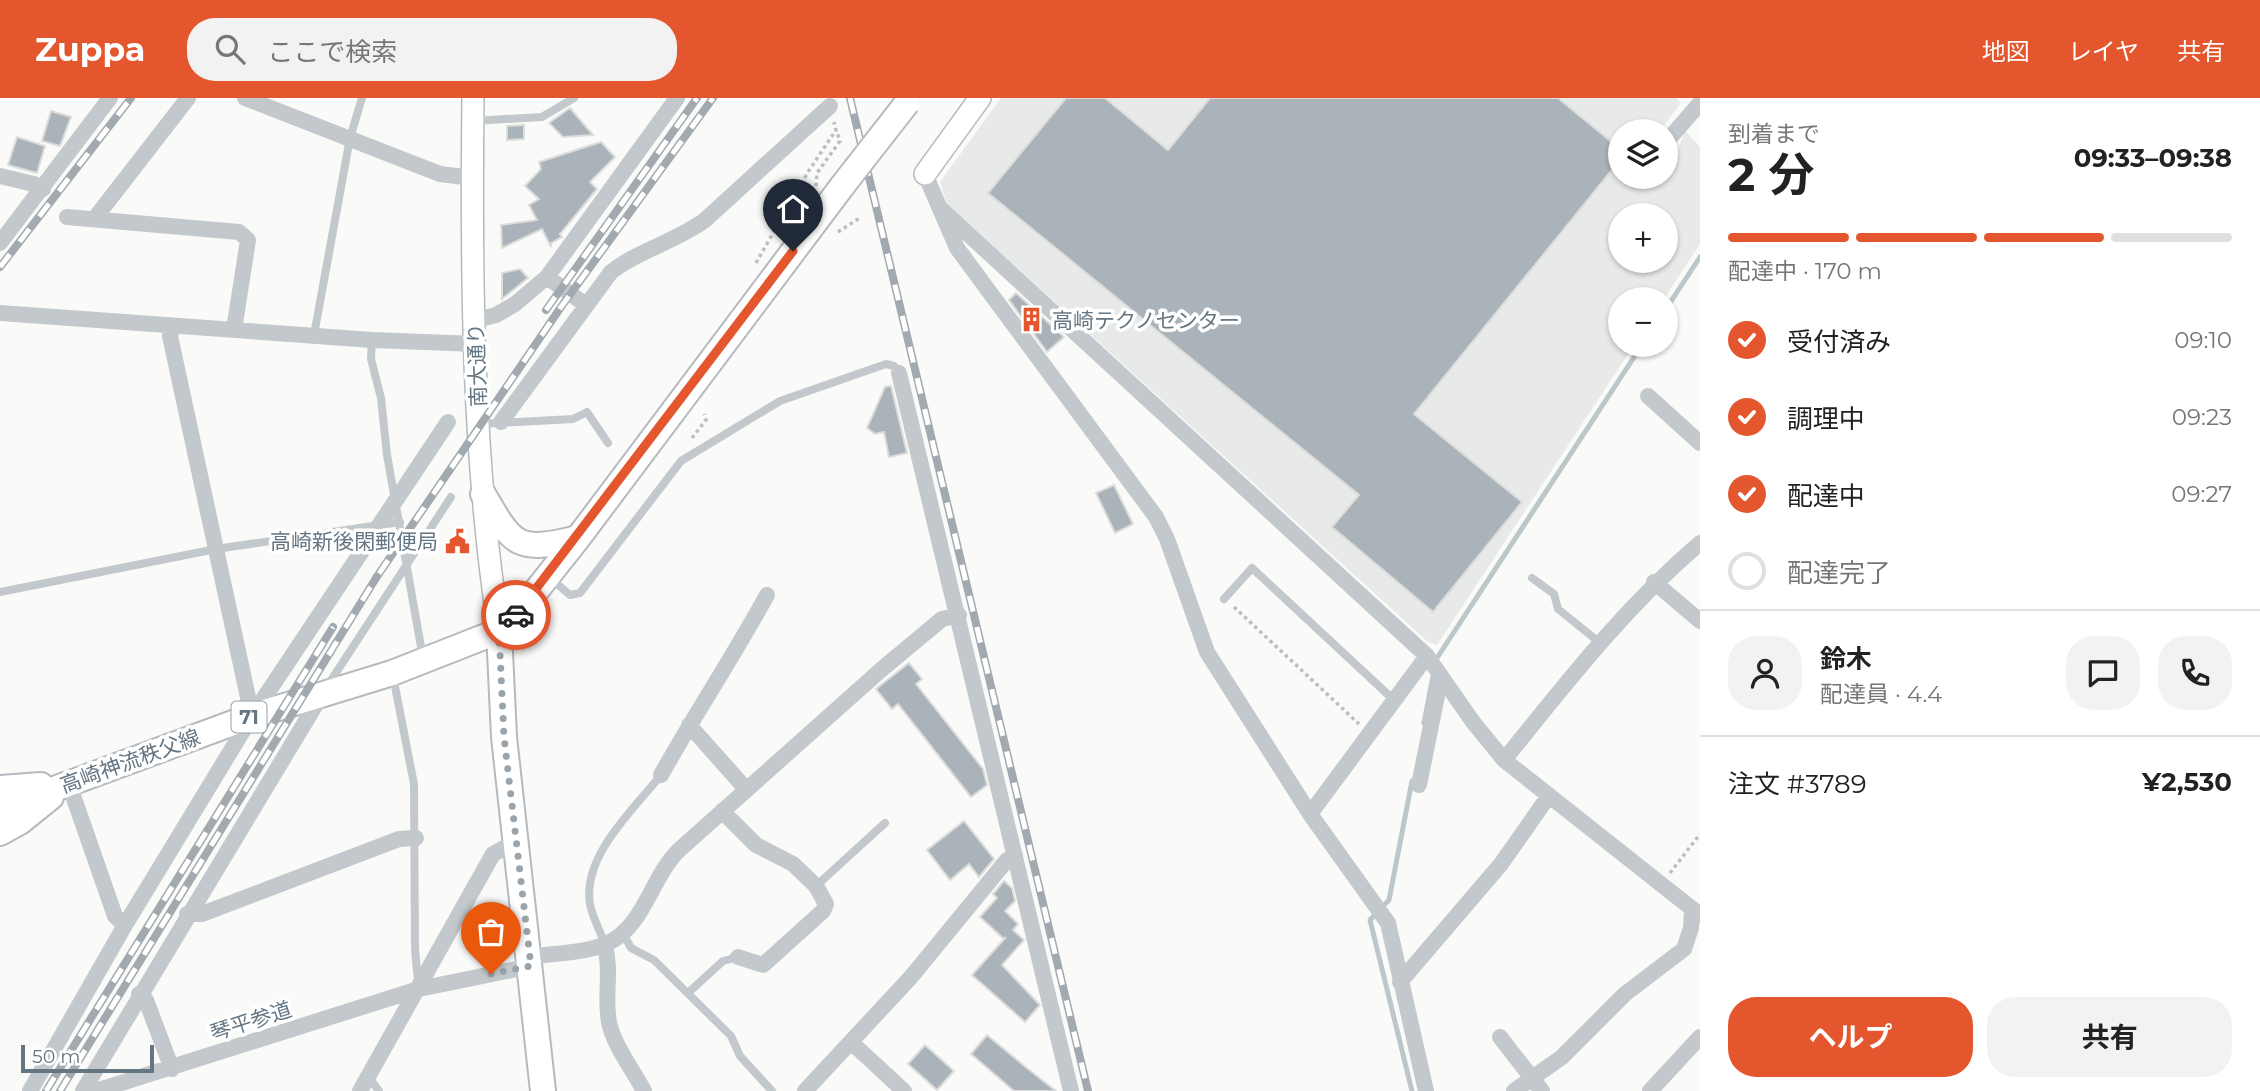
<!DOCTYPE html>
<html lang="ja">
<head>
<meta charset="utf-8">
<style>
	body { margin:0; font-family:Montserrat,"Noto Sans JP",sans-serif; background:#f2f2f2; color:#222; height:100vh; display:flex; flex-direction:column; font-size:26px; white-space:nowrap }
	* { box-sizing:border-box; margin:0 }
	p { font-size:23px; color:#767676 }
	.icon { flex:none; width:38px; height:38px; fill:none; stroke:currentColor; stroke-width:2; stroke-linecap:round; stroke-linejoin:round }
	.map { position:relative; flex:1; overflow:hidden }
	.sheet { display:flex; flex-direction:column; background:#fff; width:560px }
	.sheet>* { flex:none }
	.tools { position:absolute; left:1608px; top:21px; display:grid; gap:14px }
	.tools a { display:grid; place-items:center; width:70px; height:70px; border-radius:50%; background:#fff; box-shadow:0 2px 5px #0004; font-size:35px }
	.scale { position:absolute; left:21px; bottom:18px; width:133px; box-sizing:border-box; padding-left:7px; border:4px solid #657683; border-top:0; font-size:19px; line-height:24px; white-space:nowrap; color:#657683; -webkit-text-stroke:5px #fff; paint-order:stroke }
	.pin { position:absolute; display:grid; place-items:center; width:60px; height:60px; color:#fff; margin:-72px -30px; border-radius:50% 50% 50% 0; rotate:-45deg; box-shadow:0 0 7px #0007 }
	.pin .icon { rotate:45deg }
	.courier { position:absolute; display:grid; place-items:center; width:70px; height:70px; margin:-35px; border:5px solid #e4572e; border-radius:50%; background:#fff; color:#222; box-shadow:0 2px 9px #0007 }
	.head em { font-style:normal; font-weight:700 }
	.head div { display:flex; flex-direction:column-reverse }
	.head { display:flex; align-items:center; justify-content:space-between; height:119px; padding:0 28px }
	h1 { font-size:46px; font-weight:700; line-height:52px }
	.bar { display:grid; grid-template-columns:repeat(4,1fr); gap:10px 7px; align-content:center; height:84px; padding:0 28px }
	.bar i { height:9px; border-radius:5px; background:#e0e0e0 }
	.bar .selected { background:#e4572e }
	.bar p { grid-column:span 4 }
	.line { display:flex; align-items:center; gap:18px; padding:0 28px; border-top:2px solid #e0e0e0 }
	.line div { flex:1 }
	.round { display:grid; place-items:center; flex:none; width:74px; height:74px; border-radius:28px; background:#f2f2f2 }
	ol { padding:0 28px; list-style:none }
	li { display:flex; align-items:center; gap:21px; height:77px }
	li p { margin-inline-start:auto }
	li .icon { padding:7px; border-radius:50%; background:#e4572e; color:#fff; stroke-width:4 }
	li:last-child { color:#767676 }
	li i { width:38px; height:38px; border:4px solid #e0e0e0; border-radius:50% }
	.button { display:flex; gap:14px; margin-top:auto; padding:14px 28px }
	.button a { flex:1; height:80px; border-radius:28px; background:#e4572e; color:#fff; font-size:28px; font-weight:700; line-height:80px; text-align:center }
	.button a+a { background:#f2f2f2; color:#222 }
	header { display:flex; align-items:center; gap:42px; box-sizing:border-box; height:98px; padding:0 35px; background:#e4572e; color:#fff }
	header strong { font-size:33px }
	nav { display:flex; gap:38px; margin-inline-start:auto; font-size:24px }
	.search { width:490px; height:63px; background:#f2f2f2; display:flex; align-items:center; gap:18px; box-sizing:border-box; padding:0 24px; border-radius:28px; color:#767676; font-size:26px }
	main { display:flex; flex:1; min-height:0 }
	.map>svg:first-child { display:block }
	.built { fill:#e8e9e9; fill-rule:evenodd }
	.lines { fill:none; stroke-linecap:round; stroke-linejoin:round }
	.stream { stroke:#bbc7cb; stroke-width:5 }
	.building { fill:#aab3b9; stroke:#dcdcda; stroke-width:2 }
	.secondary-casing { stroke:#b3babf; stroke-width:24 }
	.primary-casing { stroke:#b5babe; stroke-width:28 }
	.path { stroke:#bbbfc2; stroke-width:3.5; stroke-dasharray:3.5 3.5; stroke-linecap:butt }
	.lane { stroke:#c3c8cc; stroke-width:8 }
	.street { stroke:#c3c8cc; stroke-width:16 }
	.secondary { stroke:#fff; stroke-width:21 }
	.primary { stroke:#fff; stroke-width:24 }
	.rail-casing { stroke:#a2aab0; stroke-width:8 }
	.rail { stroke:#fff; stroke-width:5; stroke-dasharray:16; stroke-linecap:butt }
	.primary-bridge-casing { stroke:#b5babe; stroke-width:28; stroke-linecap:butt }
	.primary-bridge { stroke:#fff; stroke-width:24 }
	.done { stroke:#99a4ac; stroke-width:7; stroke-dasharray:0 12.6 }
	.route { stroke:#e4572e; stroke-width:9 }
	.labels { text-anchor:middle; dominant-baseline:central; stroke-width:7; stroke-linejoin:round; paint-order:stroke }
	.shield { fill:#fff; stroke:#939fa8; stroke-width:2 }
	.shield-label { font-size:19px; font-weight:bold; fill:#657683 }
	.poi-label { font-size:21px; fill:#657683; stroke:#fff; text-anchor:start }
	.street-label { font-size:21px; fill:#657683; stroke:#fff }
</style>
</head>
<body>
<header>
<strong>Zuppa</strong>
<div class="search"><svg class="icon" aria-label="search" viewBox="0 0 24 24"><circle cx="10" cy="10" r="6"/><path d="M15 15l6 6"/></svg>ここで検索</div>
<nav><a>地図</a><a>レイヤ</a><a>共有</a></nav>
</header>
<main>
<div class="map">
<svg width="1700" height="993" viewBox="0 0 1700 993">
	<rect width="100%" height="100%" fill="#fafaf8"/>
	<!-- built -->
	<path class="built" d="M 1001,0 L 1676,0 L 1681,5 L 1660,33 L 1620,33 L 1620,79 L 1666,79 L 1666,41 L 1678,51 L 1685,33 L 1700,49 L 1700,146 L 1664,201 L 1620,201 L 1620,247 L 1634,247 L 1437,547 L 1428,544 L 947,106 L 940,84 ZM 1620,117 L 1666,117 L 1666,163 L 1620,163 Z"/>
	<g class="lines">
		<!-- stream -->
		<path class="stream" d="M 1666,211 L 1700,159
			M 1435,563 L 1642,247
			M 1424,625 L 1434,573
			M 1412,993 L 1370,822 L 1389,802 L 1412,683"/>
	</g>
	<!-- building -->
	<path class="building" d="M 1066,0 L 1105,0 L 1168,52 L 1210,0 L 1558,0 L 1620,51 L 1620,62 L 1414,316 L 1522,404 L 1433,514 L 1332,429 L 1359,397 L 988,95 Z
		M 570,10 L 593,37 L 563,39 L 549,25 Z
		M 51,13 L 71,19 L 60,48 L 42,43 Z
		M 524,27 L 524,41 L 507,42 L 507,28 Z
		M 17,39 L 45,48 L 37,75 L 8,67 Z
		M 601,44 L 615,59 L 590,84 L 597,91 L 560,136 L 562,139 L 551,145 L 551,149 L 542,131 L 502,150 L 501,127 L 537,122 L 529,107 L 539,101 L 525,88 L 541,71 L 539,64 Z
		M 520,171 L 528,180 L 502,201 L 502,175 Z
		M 1016,195 L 1064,239 L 1047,254 L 1009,202 Z
		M 891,288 L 907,355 L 889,359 L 884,334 L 875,336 L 867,330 L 885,289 Z
		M 1114,387 L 1133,426 L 1115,435 L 1096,395 Z
		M 909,565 L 922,581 L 916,586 L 983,671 L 987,687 L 971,699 L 898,606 L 892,611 L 876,591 Z
		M 964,723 L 994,761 L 979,779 L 969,766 L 950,782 L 927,752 Z
		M 1004,783 L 1012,790 L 1015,803 L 1005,813 L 1018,826 L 1013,832 L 1024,842 L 1002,867 L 1040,907 L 1025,924 L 972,877 L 1006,839 L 1004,841 L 980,819 L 997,800 L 993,796 Z
		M 987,937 L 1028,971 L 1056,993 L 1014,993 L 971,956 Z
		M 925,947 L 954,973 L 937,992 L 908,966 Z"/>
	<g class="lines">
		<defs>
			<path id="secondary" d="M 473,0 C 471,177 472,358 499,533
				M 925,76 L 980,0"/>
			<path id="primary" d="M 483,396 C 513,448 517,455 578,440
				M 499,533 L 504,639 L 543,993
				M 0,690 L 41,687
				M 0,711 L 252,618 L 392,575 L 499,533 L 513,522 L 578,440 L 843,87
				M 0,735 L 20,724 L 51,699"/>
		</defs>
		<!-- secondary casing -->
		<use href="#secondary" class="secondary-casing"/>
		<!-- primary casing -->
		<use href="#primary" class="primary-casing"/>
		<!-- path -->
		<path class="path" d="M 816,88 L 817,75 L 840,43 L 836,32
			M 838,134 L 861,119
			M 756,165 L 808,74 L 836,32 L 834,24
			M 692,340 L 706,322 L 704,316
			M 1234,509 L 1359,626
			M 1670,775 L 1700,736"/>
		<!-- lane -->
		<path class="lane" d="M 473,23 L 542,19 L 574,0
			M 314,237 L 350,40 L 362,0
			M 372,242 L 371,261 L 381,300 L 387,357 L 423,560
			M 479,326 L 573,321 L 587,314 L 608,345
			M 550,480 L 570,497 L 580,495 L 681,363 L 780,303 L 886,266 L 894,268 L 899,275
			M 1532,480 L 1554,496 L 1558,511 L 1599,544
			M 0,494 L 216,451 L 400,424
			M 1224,501 L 1252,470 L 1396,604
			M 393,578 L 414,686 L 415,851 L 418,884
			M 328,587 L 451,399
			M 816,788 L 885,725
			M 623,835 L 631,850 L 654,862 L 731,938 L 740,958 L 772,993
			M 605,847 C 601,834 592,819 590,806 C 582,758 633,712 661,677
			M 689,894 L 723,863 L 738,859
			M 368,978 L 379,993"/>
		<!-- street -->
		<path class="street" d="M 245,0 L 440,76 L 472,80
			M 1668,42 L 1700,5
			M 925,76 L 957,150 L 1156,419 L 1167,441 L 1207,554 L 1310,716 L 1388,825 L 1426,993
			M 0,78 L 34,86 L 43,91
			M 942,112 L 1427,558 L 1473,624 L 1504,662 L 1700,817
			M 67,119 L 239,134 L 248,142 L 234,232
			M 95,120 L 188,0
			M 0,145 L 110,0
			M 547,179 L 586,207
			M 0,215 L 372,242 L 476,246
			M 476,222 L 496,217 L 515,206 L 547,179 L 677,0
			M 173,229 L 170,238 L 252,618
			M 899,275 L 1071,993
			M 1648,298 L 1700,345
			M 501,324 L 611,174 C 639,152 675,144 705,122 L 830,8
			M 1654,484 L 1700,523
			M 689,627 L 746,691
			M 1504,662 C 1567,584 1624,510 1700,445
			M 661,677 C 695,616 733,559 767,497
			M 69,686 L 115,818 L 125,827
			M 1419,687 L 1441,578
			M 722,713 L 756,747 L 793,766 L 816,788 L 826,806 L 823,813 L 763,867 L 738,859
			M 1310,716 L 1427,558
			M 187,816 L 202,816 L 399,741 L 416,740
			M 605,847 C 612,877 604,896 609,924 C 613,946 633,972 644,993
			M 530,859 C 554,855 585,855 606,846 C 644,830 651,779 679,752 L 882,571 L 942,521 L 959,517
			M 1400,884 L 1501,766 L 1548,699
			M 139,896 L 146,902 L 172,971
			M 1500,939 L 1542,993
			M 851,944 L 904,993
			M 30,993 L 125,827 L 252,618 L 448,324
			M 83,993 L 321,598
			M 96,993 L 419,891 L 531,868
			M 360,993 L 493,756 L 515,744
			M 805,993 L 911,879 L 1007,762 L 1015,757
			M 1514,993 L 1562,959 L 1625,896 L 1684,851 L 1691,830 L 1692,811
			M 1650,993 L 1700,939"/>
		<!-- secondary -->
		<use href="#secondary" class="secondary"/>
		<!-- primary -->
		<use href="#primary" class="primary"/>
		<defs>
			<path id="rail" d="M 850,0 L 1088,993
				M 0,169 L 131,0
				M 546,212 L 697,0
				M 46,993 L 333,529
				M 60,993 L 376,480 L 561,209 L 713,0"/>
		</defs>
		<!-- rail casing -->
		<use href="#rail" class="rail-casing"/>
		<!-- rail -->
		<use href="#rail" class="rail"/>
		<defs>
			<path id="primary-bridge" d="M 843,87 L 907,5"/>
		</defs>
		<!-- primary-bridge casing -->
		<use href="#primary-bridge" class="primary-bridge-casing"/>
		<!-- primary-bridge -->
		<use href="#primary-bridge" class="primary-bridge"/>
	</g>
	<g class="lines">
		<!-- done -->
		<path class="done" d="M 491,876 L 531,868 L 504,639 L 499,533 L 516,517"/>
		<!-- route -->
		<path class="route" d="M 516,517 L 793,153"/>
	</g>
	<!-- icons -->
	<defs>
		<symbol id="building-bare" viewBox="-9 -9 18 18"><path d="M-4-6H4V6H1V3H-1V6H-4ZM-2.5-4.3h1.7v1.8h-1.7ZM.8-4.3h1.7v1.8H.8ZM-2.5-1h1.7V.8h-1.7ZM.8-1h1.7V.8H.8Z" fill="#e4572e" stroke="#fff" stroke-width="2.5" paint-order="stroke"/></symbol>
		<symbol id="civic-bare" viewBox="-9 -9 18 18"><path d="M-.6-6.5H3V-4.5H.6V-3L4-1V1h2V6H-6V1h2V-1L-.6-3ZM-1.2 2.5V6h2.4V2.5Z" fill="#e4572e" stroke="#fff" stroke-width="2.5" paint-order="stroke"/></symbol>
	</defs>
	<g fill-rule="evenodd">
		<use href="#building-bare" x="1014" y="204" width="35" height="35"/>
		<use href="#civic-bare" x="440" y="426" width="35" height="35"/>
	</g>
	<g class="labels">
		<!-- shield labels -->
		<rect class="shield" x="231.5" y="603.5" width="35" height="31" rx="5"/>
		<g class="shield-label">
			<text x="249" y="619">71</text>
		</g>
		<!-- poi labels -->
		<g class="poi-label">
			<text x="1052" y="222">高崎テクノセンター</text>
			<text x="438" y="443" text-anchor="end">高崎新後閑郵便局</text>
		</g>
		<!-- street labels -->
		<g class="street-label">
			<text transform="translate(477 267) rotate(-92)">南大通り</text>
			<text transform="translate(130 663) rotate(-20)">高崎神流秩父線</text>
			<text transform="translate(251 923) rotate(-18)">琴平参道</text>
		</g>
	</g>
</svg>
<div class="tools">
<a><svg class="icon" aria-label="layers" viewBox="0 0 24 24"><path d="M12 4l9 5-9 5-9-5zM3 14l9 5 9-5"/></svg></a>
<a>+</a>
<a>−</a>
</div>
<div class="scale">50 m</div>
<div class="pin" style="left:491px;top:876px;background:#ea580c"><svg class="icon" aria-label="bag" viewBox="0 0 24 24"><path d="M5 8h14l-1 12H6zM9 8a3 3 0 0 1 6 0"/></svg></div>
<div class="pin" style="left:793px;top:153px;background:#1f2937"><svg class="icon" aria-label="home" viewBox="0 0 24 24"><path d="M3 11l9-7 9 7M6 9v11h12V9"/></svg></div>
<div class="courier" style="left:516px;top:517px"><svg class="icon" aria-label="car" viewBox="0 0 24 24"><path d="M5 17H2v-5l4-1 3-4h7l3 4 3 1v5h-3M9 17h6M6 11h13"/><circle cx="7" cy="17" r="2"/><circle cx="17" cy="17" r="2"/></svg></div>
</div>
<section class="sheet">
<div class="head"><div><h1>2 分</h1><p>到着まで</p></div><em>09:33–09:38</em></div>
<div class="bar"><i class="selected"></i><i class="selected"></i><i class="selected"></i><i></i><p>配達中 · 170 m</p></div>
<ol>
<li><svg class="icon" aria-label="check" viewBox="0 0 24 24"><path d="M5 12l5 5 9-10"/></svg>受付済み<p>09:10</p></li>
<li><svg class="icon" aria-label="check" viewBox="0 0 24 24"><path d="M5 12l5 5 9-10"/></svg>調理中<p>09:23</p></li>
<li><svg class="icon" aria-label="check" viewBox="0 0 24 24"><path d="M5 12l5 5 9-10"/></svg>配達中<p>09:27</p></li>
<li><i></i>配達完了</li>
</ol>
<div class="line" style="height:126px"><a class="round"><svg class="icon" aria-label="person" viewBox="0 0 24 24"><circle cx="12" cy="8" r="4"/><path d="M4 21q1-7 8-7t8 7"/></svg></a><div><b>鈴木</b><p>配達員 · 4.4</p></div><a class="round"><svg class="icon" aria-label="chat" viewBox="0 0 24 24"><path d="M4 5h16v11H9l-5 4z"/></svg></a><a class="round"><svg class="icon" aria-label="phone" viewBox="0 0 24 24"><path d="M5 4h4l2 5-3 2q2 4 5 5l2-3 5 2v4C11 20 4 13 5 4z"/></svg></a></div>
<div class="line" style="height:91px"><div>注文 #3789</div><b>¥2,530</b></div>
<div class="button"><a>ヘルプ</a><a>共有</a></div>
</section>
</main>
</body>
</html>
